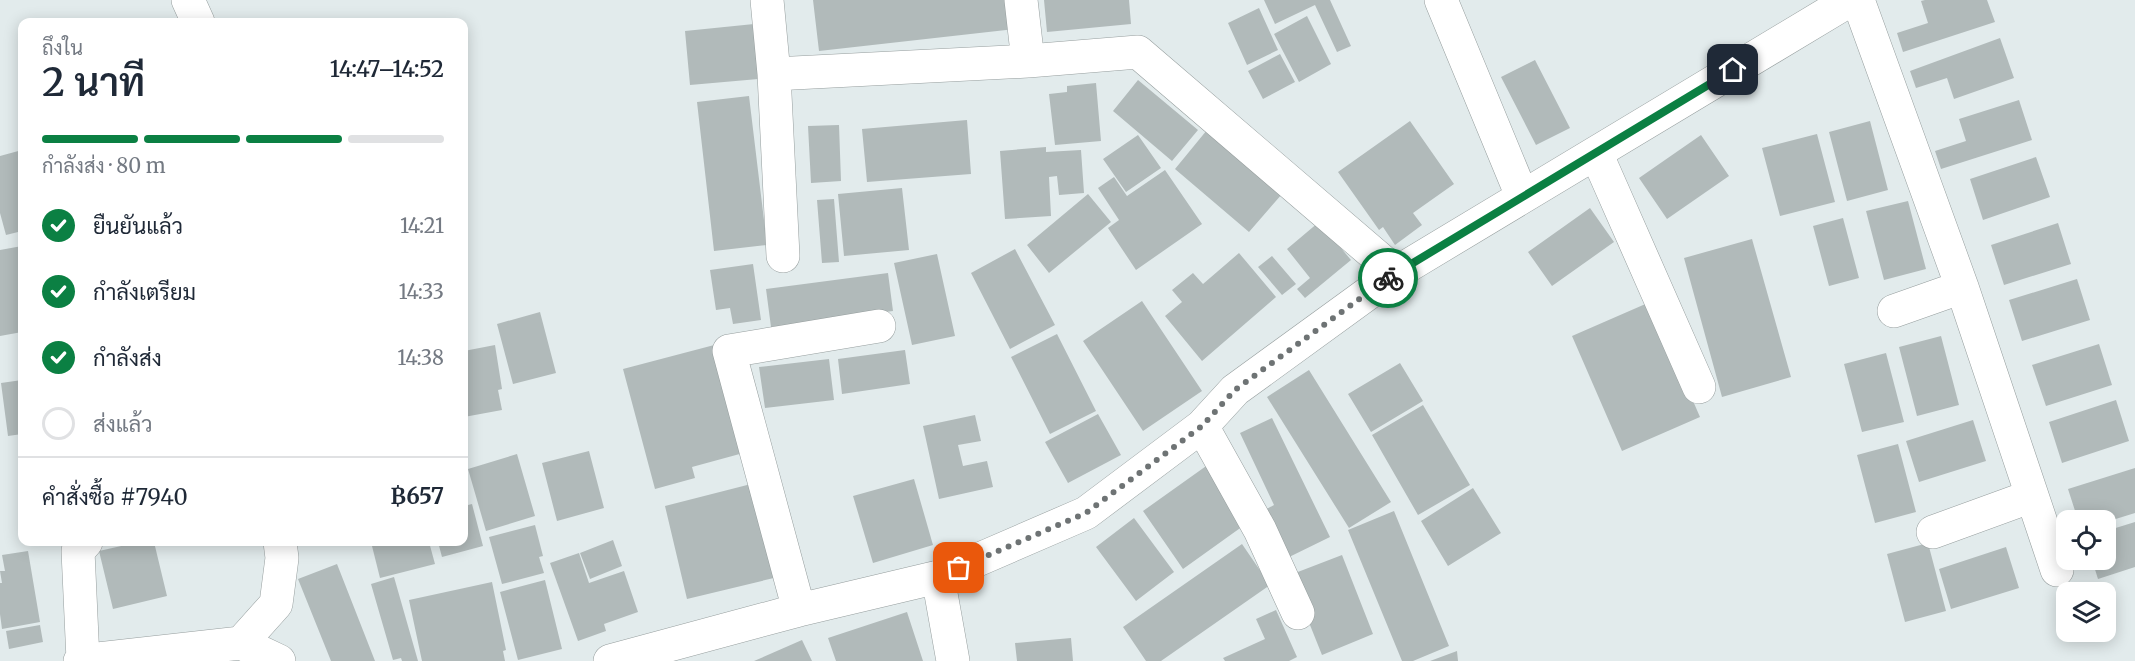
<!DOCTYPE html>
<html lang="th">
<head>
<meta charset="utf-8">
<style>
	body { margin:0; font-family:Merriweather,Sarabun,serif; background:#f6f6f7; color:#1f2937; height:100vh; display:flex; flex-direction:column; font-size:22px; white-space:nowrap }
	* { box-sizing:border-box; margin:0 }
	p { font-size:20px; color:#747a83 }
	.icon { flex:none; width:33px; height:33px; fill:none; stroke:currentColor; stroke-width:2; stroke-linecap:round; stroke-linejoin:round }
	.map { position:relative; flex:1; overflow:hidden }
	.side { position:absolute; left:18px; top:18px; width:450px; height:528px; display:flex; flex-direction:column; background:#fff; border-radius:12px; box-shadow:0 3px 15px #0003 }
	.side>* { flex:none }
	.fabs { position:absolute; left:2056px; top:510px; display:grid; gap:12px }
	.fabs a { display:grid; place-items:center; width:60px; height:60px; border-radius:12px; background:#fff; box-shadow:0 3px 15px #0003; font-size:30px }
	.pin { position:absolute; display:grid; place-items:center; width:51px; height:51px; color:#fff; margin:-26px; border-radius:12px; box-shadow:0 3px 9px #0006 }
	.courier { position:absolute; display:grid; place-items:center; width:60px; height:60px; margin:-30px; border:4px solid #0b8043; border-radius:50%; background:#fff; color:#222; box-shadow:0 2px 8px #0007 }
	.summary em { font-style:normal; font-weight:600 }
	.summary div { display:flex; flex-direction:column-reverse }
	.summary { display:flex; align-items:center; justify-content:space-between; height:102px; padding:0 24px }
	h1 { font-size:39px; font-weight:600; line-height:45px }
	.bar { display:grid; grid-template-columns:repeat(4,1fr); gap:9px 6px; align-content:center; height:72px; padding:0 24px }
	.bar i { height:8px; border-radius:4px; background:#e0e1e3 }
	.bar .active { background:#0b8043 }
	.bar p { grid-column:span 4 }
	.line { display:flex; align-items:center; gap:15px; padding:0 24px; border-top:2px solid #e0e1e3 }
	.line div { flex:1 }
	ol { padding:0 24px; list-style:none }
	li { display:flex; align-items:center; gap:18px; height:66px }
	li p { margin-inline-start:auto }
	li .icon { padding:6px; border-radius:50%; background:#0b8043; color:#fff; stroke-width:4 }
	li:last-child { color:#747a83 }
	li i { width:33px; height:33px; border:3px solid #e0e1e3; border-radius:50% }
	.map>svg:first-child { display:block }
	.building { fill:#b1baba }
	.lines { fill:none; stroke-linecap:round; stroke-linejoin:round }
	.minor-casing { stroke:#969e9e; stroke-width:34 }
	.minor { stroke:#fff; stroke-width:33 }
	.done { stroke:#6e7374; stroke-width:6; stroke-dasharray:0 10.8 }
	.route { stroke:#0b8043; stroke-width:8 }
</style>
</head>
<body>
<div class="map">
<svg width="2135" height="661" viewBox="0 0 2135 661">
	<rect width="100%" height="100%" fill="#e2ebec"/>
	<!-- building -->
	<path class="building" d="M 813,0 L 1012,0 L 1015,29 L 819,51 Z
		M 1044,0 L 1129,0 L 1131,24 L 1047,32 Z
		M 1264,0 L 1330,0 L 1351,46 L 1337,52 L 1315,5 L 1275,24 Z
		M 1925,0 L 1987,0 L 1995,22 L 1903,52 L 1897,33 L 1928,23 L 1921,1 Z
		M 1259,8 L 1278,50 L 1247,65 L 1228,23 Z
		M 1307,16 L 1331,64 L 1299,82 L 1274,34 Z
		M 765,23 L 770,78 L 690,85 L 685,31 Z
		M 2000,38 L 2014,78 L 1954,99 L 1947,78 L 1916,88 L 1910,71 Z
		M 1280,54 L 1295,82 L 1263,99 L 1248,71 Z
		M 1535,60 L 1570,128 L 1536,145 L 1501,77 Z
		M 1138,80 L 1198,130 L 1172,161 L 1113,111 Z
		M 1096,83 L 1101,141 L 1055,145 L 1049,94 L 1067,92 L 1067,86 Z
		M 749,96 L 767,245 L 714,251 L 697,102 Z
		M 2019,100 L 2032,140 L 1941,169 L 1935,151 L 1966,141 L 1959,119 Z
		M 967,120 L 971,174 L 867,182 L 862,129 Z
		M 1410,121 L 1454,184 L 1413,213 L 1422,225 L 1395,245 L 1383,227 L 1379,230 L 1338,172 Z
		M 1870,121 L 1888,190 L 1847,201 L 1829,132 Z
		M 839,125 L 841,181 L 811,183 L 808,126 Z
		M 1207,130 L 1282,194 L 1249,232 L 1175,169 Z
		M 1817,134 L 1835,202 L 1780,216 L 1762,148 Z
		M 1138,135 L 1161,168 L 1126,192 L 1103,159 Z
		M 1701,135 L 1729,176 L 1667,219 L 1639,178 Z
		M 1046,147 L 1046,152 L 1081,150 L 1084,193 L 1059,195 L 1057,176 L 1049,177 L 1051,216 L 1005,219 L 1000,151 Z
		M 22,150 L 22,231 L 6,235 L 0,213 L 0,156 Z
		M 2036,157 L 2050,197 L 1983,220 L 1970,179 Z
		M 1165,170 L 1202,224 L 1136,270 L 1108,228 L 1119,220 L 1098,188 L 1114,177 L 1127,196 Z
		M 902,188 L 909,250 L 844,256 L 838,194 Z
		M 1088,194 L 1111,222 L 1049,273 L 1027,245 Z
		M 834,199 L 839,262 L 822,263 L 817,200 Z
		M 1908,201 L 1926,269 L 1884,280 L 1866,211 Z
		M 1590,208 L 1614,242 L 1552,286 L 1528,252 Z
		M 1843,218 L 1859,278 L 1829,286 L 1813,226 Z
		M 1319,222 L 1351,260 L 1305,298 L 1297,289 L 1310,278 L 1287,249 Z
		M 2058,223 L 2071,264 L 2004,285 L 1991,245 Z
		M 1752,239 L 1791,377 L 1722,397 L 1684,258 Z
		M 22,246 L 22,332 L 0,336 L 0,250 Z
		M 1015,249 L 1055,325 L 1010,349 L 971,273 Z
		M 1239,253 L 1276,297 L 1202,361 L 1165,316 L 1182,302 L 1172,290 L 1193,273 L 1203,284 Z
		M 937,254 L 955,336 L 912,345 L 894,263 Z
		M 1272,256 L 1296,284 L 1282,295 L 1258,267 Z
		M 753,264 L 761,320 L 733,324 L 730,308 L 716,310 L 710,270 Z
		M 888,273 L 893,311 L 771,327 L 766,289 Z
		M 2077,279 L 2090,320 L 2022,341 L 2009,300 Z
		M 1142,301 L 1202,391 L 1143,431 L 1083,341 Z
		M 1650,302 L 1700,417 L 1622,451 L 1572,336 Z
		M 540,312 L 556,373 L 513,384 L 497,324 Z
		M 1057,334 L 1096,411 L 1050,434 L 1011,357 Z
		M 1941,336 L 1959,405 L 1917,416 L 1899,347 Z
		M 718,344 L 747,452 L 692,467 L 695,478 L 655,489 L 623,369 Z
		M 2099,344 L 2112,385 L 2046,406 L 2032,365 Z
		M 495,345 L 502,389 L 498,390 L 502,410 L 464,417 L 464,351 Z
		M 905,350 L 910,384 L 842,394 L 838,359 Z
		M 1886,353 L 1904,422 L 1862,432 L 1844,364 Z
		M 829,359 L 834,400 L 765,408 L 759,367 Z
		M 1400,363 L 1423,401 L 1371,432 L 1348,394 Z
		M 1309,370 L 1391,502 L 1349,528 L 1267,397 Z
		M 22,380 L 22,434 L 8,436 L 1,383 Z
		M 2116,400 L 2129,441 L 2062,463 L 2049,422 Z
		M 1423,405 L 1470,485 L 1418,515 L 1372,435 Z
		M 1098,414 L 1121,455 L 1068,483 L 1045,442 Z
		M 975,415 L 981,441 L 958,445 L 963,466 L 987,461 L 993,487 L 939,499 L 923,426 Z
		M 1272,418 L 1330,537 L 1283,560 L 1261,512 L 1274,505 L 1240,433 Z
		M 1973,420 L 1986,461 L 1919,482 L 1906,441 Z
		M 1898,444 L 1916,512 L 1875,523 L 1857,455 Z
		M 589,451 L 604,508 L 557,521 L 542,463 Z
		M 517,454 L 535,516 L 486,531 L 468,469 Z
		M 1209,464 L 1250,521 L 1183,569 L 1143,511 Z
		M 2135,468 L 2135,513 L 2106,522 L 2106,520 L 2078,520 L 2068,489 Z
		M 914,479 L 933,545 L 873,563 L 853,496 Z
		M 755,483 L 778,577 L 687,599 L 665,506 Z
		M 1473,488 L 1501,533 L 1448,566 L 1421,521 Z
		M 472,504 L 483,546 L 442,557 L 438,542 L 464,542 L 464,506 Z
		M 1394,511 L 1449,646 L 1413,661 L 1402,661 L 1348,530 Z
		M 1134,518 L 1174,572 L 1136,601 L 1096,547 Z
		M 2135,522 L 2135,567 L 2098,579 L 2092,560 L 2106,560 L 2106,531 Z
		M 535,525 L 543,556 L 539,557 L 544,573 L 502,584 L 489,537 Z
		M 613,540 L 622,566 L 590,579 L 580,553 Z
		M 139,542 L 154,542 L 167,596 L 113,609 L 99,551 Z
		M 371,542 L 429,542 L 435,564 L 380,578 Z
		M 1928,543 L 1946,611 L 1905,622 L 1887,554 Z
		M 1242,544 L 1270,585 L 1161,661 L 1146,661 L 1123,627 Z
		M 2006,547 L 2019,588 L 1951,609 L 1939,569 Z
		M 28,551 L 40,622 L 2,629 L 0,614 L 0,583 L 2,583 L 0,571 L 5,571 L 2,555 Z
		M 579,553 L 589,583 L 624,571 L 638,612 L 604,624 L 606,631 L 578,641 L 550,563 Z
		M 1342,555 L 1373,634 L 1322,655 L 1290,575 Z
		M 337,564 L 375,661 L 331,661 L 298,579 Z
		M 394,577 L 418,661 L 402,661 L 401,658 L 393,660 L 371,584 Z
		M 545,580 L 562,649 L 518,660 L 500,592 Z
		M 492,582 L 506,650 L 503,651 L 505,661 L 422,661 L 409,600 Z
		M 1276,610 L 1297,657 L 1289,661 L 1225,661 L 1223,658 L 1265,639 L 1256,619 Z
		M 907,612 L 923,661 L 836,661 L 828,638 Z
		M 40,625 L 43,642 L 9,649 L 6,631 Z
		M 1071,638 L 1073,661 L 1017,661 L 1015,643 Z
		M 802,640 L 812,661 L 754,661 Z
		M 1457,651 L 1458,661 L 1430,661 Z"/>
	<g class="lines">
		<defs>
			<path id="minor" d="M 188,0 L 198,22
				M 767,0 L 774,74 L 1028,61 L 1138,52 L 1396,273
				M 1021,0 L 1028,61
				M 1441,0 L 1522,196
				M 1858,0 L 1962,287 L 2057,570
				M 774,74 L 783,256
				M 1596,153 L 1699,387
				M 1894,311 L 1962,287
				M 1202,426 L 1260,530 L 1298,613
				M 1933,532 L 2032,496
				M 938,577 L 953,661
				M 799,610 L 729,351 L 879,326
				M 241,643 L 276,604 L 282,558 L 280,542
				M 83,660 L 78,551 L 86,542
				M 80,661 L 241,643 L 279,661
				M 610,661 L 799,610 L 938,577 L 1086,513 L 1202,426 L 1235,390 L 1396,273 L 1850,0"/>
		</defs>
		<!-- minor casing -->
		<use href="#minor" class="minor-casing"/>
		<!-- minor -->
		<use href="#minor" class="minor"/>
	</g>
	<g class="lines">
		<!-- done -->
		<path class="done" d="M 959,568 L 1086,513 L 1202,426 L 1235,390 L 1388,278"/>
		<!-- route -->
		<path class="route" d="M 1388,278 L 1733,70"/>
	</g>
</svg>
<div class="fabs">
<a><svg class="icon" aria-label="locate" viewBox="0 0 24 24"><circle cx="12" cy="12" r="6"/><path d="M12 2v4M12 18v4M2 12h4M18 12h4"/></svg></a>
<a><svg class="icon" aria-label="layers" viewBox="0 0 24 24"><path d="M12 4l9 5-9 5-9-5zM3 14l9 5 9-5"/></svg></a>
</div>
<div class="pin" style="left:959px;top:568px;background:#ea580c"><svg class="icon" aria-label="bag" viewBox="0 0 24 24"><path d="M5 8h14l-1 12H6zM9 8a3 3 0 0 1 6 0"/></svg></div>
<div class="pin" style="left:1733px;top:70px;background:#1f2937"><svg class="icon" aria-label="home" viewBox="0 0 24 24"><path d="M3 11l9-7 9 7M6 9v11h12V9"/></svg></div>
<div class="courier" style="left:1388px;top:278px"><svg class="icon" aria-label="bike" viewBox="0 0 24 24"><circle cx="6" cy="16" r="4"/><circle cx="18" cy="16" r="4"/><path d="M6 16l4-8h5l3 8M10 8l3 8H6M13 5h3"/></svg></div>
<section class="side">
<div class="summary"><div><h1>2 นาที</h1><p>ถึงใน</p></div><em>14:47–14:52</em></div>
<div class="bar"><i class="active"></i><i class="active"></i><i class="active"></i><i></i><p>กำลังส่ง · 80 m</p></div>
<ol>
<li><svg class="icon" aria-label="check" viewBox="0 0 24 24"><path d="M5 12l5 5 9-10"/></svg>ยืนยันแล้ว<p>14:21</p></li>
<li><svg class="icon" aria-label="check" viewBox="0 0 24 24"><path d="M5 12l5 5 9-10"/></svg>กำลังเตรียม<p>14:33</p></li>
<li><svg class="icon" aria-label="check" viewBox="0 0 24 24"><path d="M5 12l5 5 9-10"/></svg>กำลังส่ง<p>14:38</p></li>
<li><i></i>ส่งแล้ว</li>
</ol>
<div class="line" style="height:78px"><div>คำสั่งซื้อ #7940</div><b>฿657</b></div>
</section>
</div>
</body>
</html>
